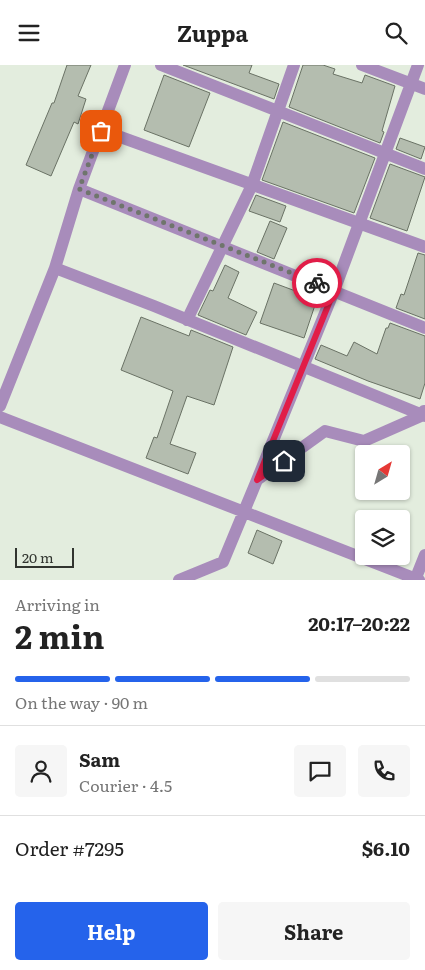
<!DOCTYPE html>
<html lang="en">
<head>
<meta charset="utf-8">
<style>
	body { margin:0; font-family:Literata,serif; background:#f6f6f6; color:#222; height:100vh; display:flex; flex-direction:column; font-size:19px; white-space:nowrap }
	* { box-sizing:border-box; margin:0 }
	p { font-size:16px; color:#767676 }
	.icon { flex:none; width:28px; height:28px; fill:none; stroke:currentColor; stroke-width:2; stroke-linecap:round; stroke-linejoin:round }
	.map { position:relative; height:515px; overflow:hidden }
	.drawer { display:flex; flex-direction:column; background:#fff; flex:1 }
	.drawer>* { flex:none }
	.needle { width:32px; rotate:37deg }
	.tools { position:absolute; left:355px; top:380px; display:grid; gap:10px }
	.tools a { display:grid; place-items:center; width:55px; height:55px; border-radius:5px; background:#fff; box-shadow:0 1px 4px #0004; font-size:25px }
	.scale { position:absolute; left:15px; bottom:12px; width:59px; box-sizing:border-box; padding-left:5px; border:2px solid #31352f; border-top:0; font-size:14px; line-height:18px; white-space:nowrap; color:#31352f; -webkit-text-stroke:4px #e3edde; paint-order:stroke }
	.pin { position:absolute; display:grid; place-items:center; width:42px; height:42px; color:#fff; margin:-21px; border-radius:10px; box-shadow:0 2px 8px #0006 }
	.courier { position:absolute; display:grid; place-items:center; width:50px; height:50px; margin:-25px; border:4px solid #e11d48; border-radius:50%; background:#fff; color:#222; box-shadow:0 1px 6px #0007 }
	.headline em { font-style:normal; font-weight:700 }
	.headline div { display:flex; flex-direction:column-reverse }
	.headline { display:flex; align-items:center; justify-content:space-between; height:85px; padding:0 15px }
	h1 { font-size:32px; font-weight:700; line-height:38px }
	.bar { display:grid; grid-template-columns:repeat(4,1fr); gap:8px 5px; align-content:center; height:60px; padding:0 15px }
	.bar i { height:6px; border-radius:4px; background:#e0e0e0 }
	.bar .current { background:#2563eb }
	.bar p { grid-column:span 4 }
	.line { display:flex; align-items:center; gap:12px; padding:0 15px; border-top:1px solid #e0e0e0 }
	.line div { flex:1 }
	.round { display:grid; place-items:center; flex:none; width:52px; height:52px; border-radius:5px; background:#f6f6f6 }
	.primary-button { display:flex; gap:10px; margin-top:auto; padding:10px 15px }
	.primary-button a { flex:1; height:58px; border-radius:5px; background:#2563eb; color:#fff; font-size:20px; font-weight:700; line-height:58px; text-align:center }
	.primary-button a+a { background:#f6f6f6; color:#222 }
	header { display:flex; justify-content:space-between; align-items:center; height:65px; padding:0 15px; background:#fff; font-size:22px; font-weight:700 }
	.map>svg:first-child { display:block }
	.building { fill:#b4bdaf; stroke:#6a7265 }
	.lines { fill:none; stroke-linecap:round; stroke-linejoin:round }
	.minor { stroke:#a88cbb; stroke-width:12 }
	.done { stroke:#6f756c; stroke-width:5; stroke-dasharray:0 9 }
	.route { stroke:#e11d48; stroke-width:6 }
</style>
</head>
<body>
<header><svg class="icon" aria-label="menu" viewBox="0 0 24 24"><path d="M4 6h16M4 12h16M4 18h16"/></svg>Zuppa<svg class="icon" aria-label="search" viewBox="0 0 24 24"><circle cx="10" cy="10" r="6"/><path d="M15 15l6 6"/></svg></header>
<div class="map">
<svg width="425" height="515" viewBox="0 0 425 515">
	<rect width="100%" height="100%" fill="#e3edde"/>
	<!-- building -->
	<path class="building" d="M 67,0 L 91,0 L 78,31 L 86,34 L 78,59 L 74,57 L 51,111 L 26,100 L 52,38 L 54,38 Z
		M 183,0 L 252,0 L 249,8 L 279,19 L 274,34 Z
		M 303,0 L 323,0 L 335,4 L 333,9 L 362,18 L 365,10 L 395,21 L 382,66 L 384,67 L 380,78 L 289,42 Z
		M 164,10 L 210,28 L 189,82 L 144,65 Z
		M 283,57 L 375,93 L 354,148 L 262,115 Z
		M 400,73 L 425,82 L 421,94 L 396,84 Z
		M 390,99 L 425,112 L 407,166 L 370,153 Z
		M 256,130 L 286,141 L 280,157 L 249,146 Z
		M 270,156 L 287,163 L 274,194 L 257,187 Z
		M 418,188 L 425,190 L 425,254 L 396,243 L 401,229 L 404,230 Z
		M 225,200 L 239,207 L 228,233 L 257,247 L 246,270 L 198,250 L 210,225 L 213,226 Z
		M 274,218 L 317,234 L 304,273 L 260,258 Z
		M 141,252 L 189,271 L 191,265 L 233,282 L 214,340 L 187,331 L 170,379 L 196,388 L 188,409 L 146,393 L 154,372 L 157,373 L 173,326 L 121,305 Z
		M 390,258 L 425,271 L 425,318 L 420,334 L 368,316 L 315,294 L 321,280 L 347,291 L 354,277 L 377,289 L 386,263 L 388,263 Z
		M 257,465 L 282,476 L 273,499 L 248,488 Z"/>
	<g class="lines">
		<!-- minor -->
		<path class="minor" d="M 161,0 L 425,104
			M 362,0 L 425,24
			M 101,65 L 425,182
			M 79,124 L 425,263
			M 55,203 L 154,241 L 425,351
			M 187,255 L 252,120 L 294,0
			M 0,341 L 55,203 L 79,124 L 125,0
			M 0,352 L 419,515
			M 257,415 L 334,226 L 418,0
			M 179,515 L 223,497 L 257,415 L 325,366 L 364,376 L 423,350 L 424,346
			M 415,515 L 425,490"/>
	</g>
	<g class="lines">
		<!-- done -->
		<path class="done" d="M 101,66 L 79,124 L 317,218"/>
		<!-- route -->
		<path class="route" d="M 284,396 L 257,415 L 334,226 L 317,218"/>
	</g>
</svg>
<div class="tools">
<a><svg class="needle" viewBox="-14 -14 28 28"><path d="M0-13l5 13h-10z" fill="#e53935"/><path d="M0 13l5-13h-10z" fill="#767676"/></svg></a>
<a><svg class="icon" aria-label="layers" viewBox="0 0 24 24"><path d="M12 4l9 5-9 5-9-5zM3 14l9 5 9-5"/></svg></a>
</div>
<div class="scale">20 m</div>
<div class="pin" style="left:101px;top:66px;background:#ea580c"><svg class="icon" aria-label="bag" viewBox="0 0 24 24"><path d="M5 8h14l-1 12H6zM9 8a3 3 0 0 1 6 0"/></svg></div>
<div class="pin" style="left:284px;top:396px;background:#1f2937"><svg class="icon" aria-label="home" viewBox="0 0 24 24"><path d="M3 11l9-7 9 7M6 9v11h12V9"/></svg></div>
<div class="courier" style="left:317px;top:218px"><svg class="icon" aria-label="bike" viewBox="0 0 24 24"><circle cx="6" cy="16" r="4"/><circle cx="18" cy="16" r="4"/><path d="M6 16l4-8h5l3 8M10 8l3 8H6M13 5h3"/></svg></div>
</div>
<section class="drawer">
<div class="headline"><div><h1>2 min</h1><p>Arriving in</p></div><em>20:17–20:22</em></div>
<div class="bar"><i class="current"></i><i class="current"></i><i class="current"></i><i></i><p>On the way · 90 m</p></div>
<div class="line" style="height:90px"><a class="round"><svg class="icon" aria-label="person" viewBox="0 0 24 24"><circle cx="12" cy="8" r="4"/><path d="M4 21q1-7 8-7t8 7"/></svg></a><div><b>Sam</b><p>Courier · 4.5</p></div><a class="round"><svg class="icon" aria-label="chat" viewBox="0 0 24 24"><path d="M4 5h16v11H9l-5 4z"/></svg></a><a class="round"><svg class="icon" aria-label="phone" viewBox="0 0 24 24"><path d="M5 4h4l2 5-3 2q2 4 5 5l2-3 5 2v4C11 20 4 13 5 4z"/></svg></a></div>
<div class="line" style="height:65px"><div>Order #7295</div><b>$6.10</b></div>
<div class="primary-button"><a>Help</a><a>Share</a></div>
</section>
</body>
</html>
